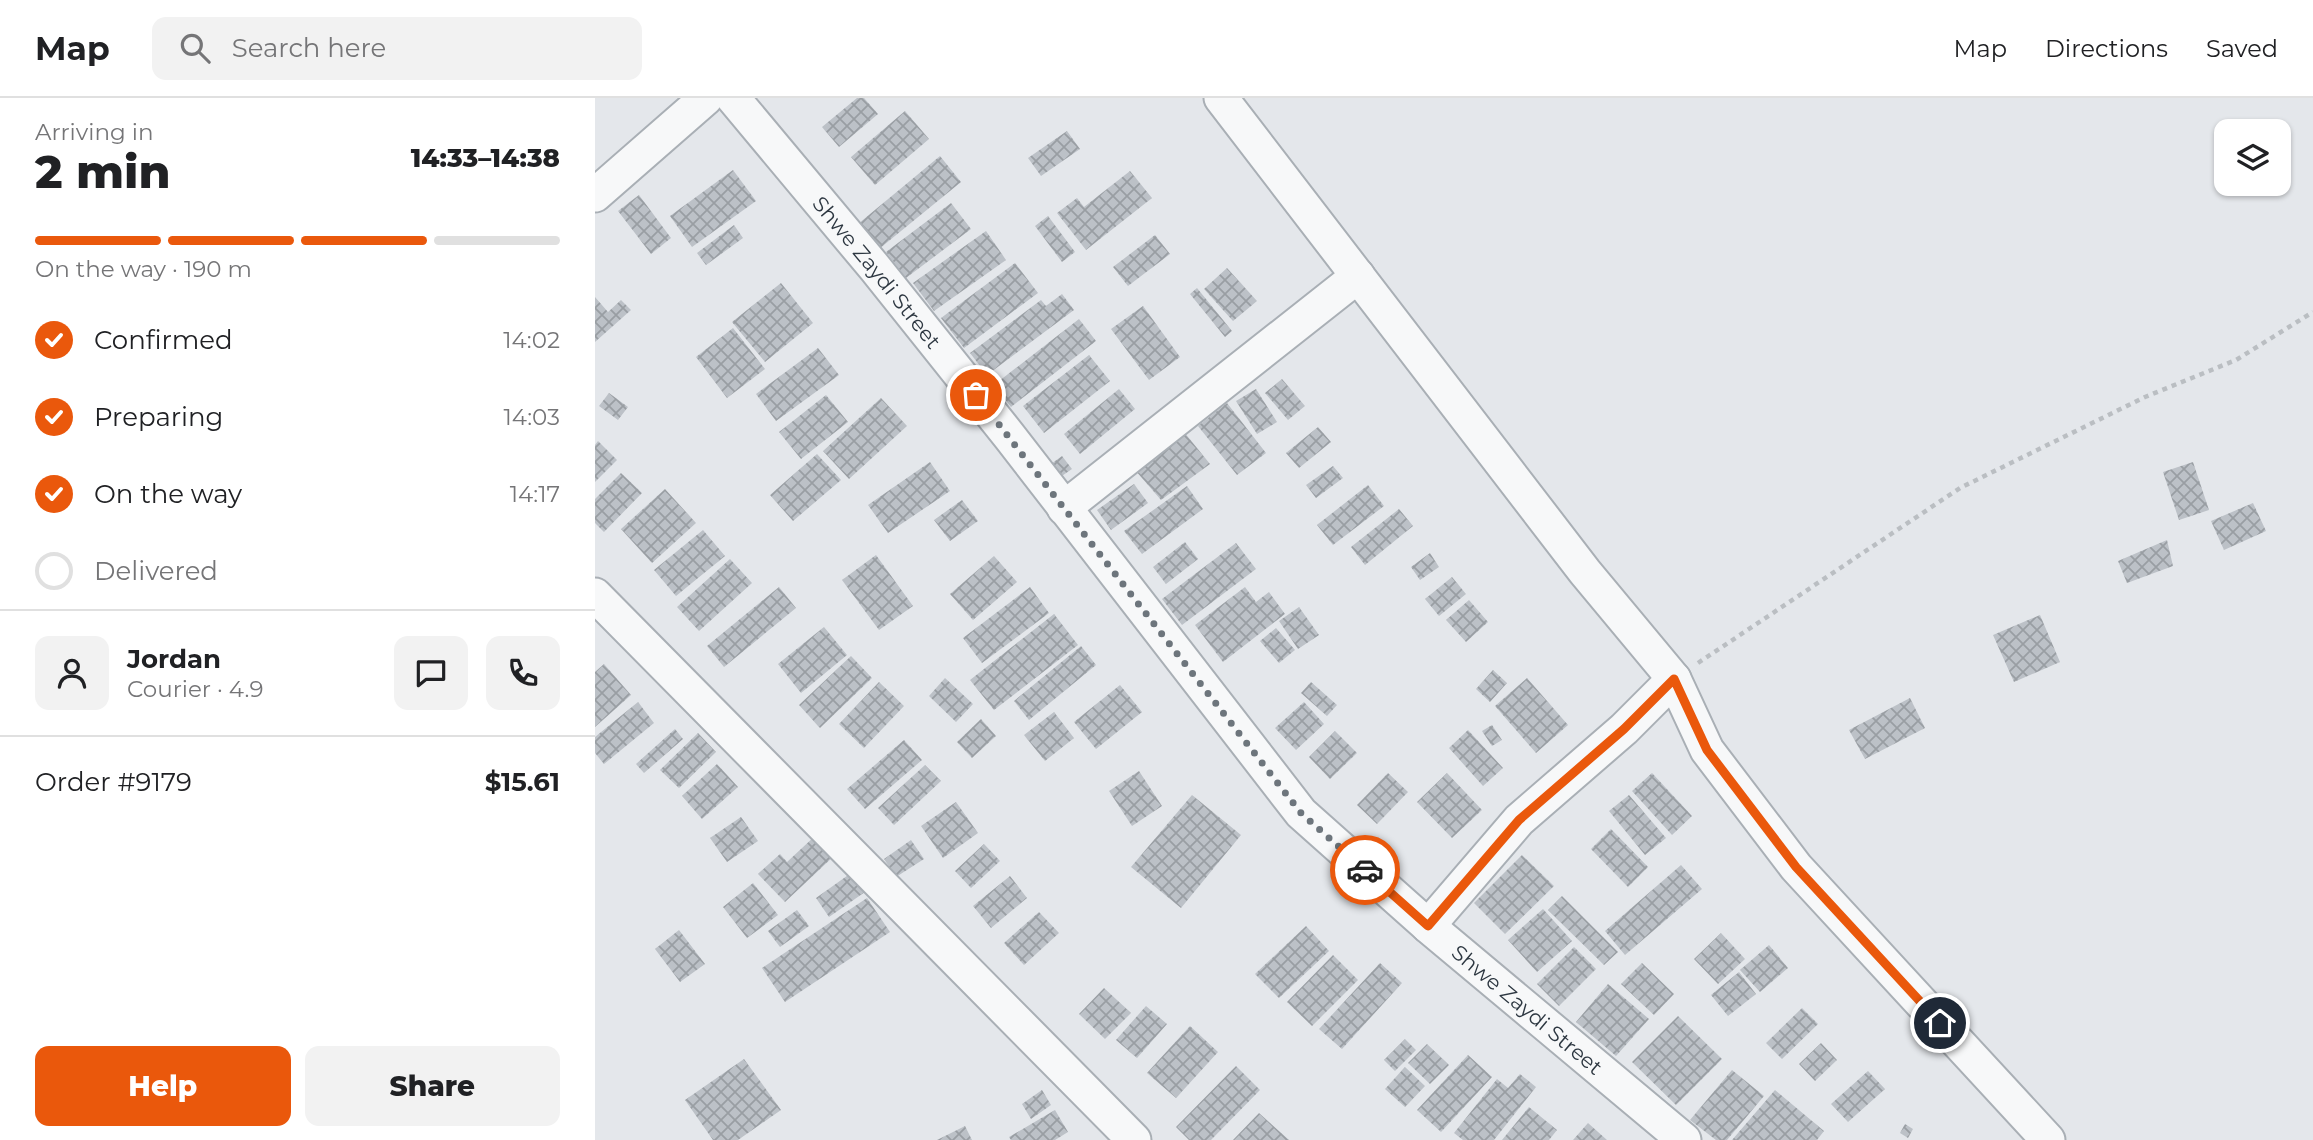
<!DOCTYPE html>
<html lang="en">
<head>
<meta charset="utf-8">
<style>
	body { margin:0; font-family:Montserrat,sans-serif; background:#f2f2f2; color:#202124; height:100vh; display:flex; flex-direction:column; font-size:26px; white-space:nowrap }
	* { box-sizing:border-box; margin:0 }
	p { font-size:23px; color:#757577 }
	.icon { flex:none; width:38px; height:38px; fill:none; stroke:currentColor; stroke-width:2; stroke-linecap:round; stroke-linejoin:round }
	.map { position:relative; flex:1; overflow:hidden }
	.panel { display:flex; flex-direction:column; background:#fff; width:595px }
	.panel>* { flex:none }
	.controls { position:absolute; left:1619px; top:21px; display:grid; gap:14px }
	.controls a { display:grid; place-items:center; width:77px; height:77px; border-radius:14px; background:#fff; box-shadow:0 2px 5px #0004; font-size:35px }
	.pin { position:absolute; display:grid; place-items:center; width:60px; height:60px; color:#fff; margin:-30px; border:4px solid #fff; border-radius:50%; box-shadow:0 2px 7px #0007 }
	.courier { position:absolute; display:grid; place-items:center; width:70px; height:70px; margin:-35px; border:5px solid #ea580c; border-radius:50%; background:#fff; color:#222; box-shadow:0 2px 9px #0007 }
	.head em { font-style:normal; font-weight:800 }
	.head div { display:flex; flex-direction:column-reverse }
	.head { display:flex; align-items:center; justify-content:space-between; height:119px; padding:0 35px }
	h1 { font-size:46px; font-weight:800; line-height:52px }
	.bar { display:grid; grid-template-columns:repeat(4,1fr); gap:10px 7px; align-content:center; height:84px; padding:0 35px }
	.bar i { height:9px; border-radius:5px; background:#e0e0e0 }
	.bar .current { background:#ea580c }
	.bar p { grid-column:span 4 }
	.line { display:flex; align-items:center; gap:18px; padding:0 35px; border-top:2px solid #e0e0e0 }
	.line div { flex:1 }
	.round { display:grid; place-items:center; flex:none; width:74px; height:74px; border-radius:14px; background:#f2f2f2 }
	ol { padding:0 35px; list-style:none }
	li { display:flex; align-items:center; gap:21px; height:77px }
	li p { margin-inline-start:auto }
	li .icon { padding:7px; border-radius:50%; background:#ea580c; color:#fff; stroke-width:4 }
	li:last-child { color:#757577 }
	li i { width:38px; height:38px; border:4px solid #e0e0e0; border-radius:50% }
	.cta { display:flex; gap:14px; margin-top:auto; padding:14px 35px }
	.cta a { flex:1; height:80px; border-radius:14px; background:#ea580c; color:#fff; font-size:28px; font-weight:800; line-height:80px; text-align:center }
	.cta a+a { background:#f2f2f2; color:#202124 }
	header { display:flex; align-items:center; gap:42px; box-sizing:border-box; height:98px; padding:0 35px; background:#fff; border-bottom:2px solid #e0e0e0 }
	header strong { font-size:33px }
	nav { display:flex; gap:38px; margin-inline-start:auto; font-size:24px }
	.search { width:490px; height:63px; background:#f2f2f2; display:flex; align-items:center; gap:18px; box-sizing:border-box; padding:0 24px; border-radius:14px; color:#757577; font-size:26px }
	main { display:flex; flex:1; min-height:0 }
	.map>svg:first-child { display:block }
	.building { fill:url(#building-cross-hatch) }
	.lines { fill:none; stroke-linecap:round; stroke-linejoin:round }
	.minor-casing { stroke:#a9afb5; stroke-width:37 }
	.path { stroke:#babec2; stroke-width:4.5; stroke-dasharray:5 5; stroke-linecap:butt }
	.minor { stroke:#f7f8f9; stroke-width:33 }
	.done { stroke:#6d757c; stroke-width:7; stroke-dasharray:0 12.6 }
	.route { stroke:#ea580c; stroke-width:9 }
	.labels { text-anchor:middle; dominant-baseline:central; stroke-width:7; stroke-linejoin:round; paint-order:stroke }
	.street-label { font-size:21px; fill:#2d3741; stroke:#f4f6f8 }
</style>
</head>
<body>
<header>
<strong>Map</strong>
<div class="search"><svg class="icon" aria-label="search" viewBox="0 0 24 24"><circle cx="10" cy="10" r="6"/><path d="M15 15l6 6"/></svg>Search here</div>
<nav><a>Map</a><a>Directions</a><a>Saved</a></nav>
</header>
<main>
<section class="panel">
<div class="head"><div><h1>2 min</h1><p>Arriving in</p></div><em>14:33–14:38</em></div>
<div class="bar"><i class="current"></i><i class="current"></i><i class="current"></i><i></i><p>On the way · 190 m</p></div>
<ol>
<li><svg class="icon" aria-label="check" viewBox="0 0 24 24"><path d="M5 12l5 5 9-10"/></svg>Confirmed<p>14:02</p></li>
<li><svg class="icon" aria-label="check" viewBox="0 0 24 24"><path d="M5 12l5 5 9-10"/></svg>Preparing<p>14:03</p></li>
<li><svg class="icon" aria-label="check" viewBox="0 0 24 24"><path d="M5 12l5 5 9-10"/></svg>On the way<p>14:17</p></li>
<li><i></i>Delivered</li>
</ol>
<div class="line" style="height:126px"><a class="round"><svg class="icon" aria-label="person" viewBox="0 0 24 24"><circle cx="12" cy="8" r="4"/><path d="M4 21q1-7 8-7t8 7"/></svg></a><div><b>Jordan</b><p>Courier · 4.9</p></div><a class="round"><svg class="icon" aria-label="chat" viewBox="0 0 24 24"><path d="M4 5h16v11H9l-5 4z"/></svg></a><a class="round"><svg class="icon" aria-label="phone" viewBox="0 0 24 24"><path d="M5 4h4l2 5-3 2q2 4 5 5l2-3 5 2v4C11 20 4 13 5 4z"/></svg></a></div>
<div class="line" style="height:91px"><div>Order #9179</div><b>$15.61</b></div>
<div class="cta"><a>Help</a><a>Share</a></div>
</section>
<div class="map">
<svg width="1718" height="1042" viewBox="0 0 1718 1042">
	<defs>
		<pattern id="building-cross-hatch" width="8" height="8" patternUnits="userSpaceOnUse" patternTransform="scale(1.75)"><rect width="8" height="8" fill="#bcc1c7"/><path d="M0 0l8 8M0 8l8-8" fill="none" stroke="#999ea3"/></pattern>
	</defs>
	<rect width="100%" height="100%" fill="#e4e7eb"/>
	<!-- building -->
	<path class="building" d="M 262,0 L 269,0 L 283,16 L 244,49 L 227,29 Z
		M 310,13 L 334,41 L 280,87 L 256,59 Z
		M 472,33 L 485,51 L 446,78 L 433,60 Z
		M 345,58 L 366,84 L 284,151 L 263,126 Z
		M 138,72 L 161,103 L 97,149 L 75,118 Z
		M 535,73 L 557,100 L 491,152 L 462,115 L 482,100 L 489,109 Z
		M 44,97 L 76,140 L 56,156 L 23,113 Z
		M 356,105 L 376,131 L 311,180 L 291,154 Z
		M 453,118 L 480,154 L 467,164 L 440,128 Z
		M 139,127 L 148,140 L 111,167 L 102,155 Z
		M 391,133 L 411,162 L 339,213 L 318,185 Z
		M 560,137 L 575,156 L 533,188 L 518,169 Z
		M 420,165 L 443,195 L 369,250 L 346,220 Z
		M 632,170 L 662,203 L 638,223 L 609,191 Z
		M 186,185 L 218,225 L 170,264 L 137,224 Z
		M 602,190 L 637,233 L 630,239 L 595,196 Z
		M 467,196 L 479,212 L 392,277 L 375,255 L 446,202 L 451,208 Z
		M 0,199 L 13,214 L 26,202 L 36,212 L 0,244 Z
		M 548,208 L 585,259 L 554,282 L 516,231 Z
		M 484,221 L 501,243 L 416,309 L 399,287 Z
		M 138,230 L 170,271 L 132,300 L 101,259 Z
		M 223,250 L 244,277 L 181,323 L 161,296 Z
		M 494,257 L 515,283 L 449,335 L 428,308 Z
		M 687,281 L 710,308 L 693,322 L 670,295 Z
		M 524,291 L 540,311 L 485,356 L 469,336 Z
		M 661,291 L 682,324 L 662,336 L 641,303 Z
		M 14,295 L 33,309 L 23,322 L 4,308 Z
		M 231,297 L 253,324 L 206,361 L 184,334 Z
		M 286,300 L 312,328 L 254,381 L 228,353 Z
		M 632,305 L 671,355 L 642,377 L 603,328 Z
		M 723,329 L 736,344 L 704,370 L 691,355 Z
		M 589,334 L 615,366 L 566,402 L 540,372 Z
		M 3,343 L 22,362 L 0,384 L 0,347 Z
		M 222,356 L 246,382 L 198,423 L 175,397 Z
		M 467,358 L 477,371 L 458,384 L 449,371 Z
		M 335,364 L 355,393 L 293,435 L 273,407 Z
		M 1598,364 L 1614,412 L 1584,422 L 1568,374 Z
		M 738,368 L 748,380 L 721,400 L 711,387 Z
		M 26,375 L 47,395 L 9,434 L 0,425 L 0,401 Z
		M 539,386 L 553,405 L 516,432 L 502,412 Z
		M 773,387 L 789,408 L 738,447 L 722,427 Z
		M 592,388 L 608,411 L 547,456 L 529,433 Z
		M 70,391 L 101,425 L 57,465 L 26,431 Z
		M 367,402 L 383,423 L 355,443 L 339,422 Z
		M 1658,405 L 1671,433 L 1629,452 L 1616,423 Z
		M 804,411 L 818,428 L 770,467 L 756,449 Z
		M 108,432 L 130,458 L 81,498 L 59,472 Z
		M 1572,442 L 1578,468 L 1532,485 L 1523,463 Z
		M 590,444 L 603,461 L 571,486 L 558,469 Z
		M 641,445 L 661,471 L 587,527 L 567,501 Z
		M 835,455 L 844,469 L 825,482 L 816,469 Z
		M 281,457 L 318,508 L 284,532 L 247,482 Z
		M 399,458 L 422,484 L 378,522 L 355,496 Z
		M 135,461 L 157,485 L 104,533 L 82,509 Z
		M 857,479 L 871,496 L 844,518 L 830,501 Z
		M 184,489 L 201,510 L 129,569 L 112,548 Z
		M 435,489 L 454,515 L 387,565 L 368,540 Z
		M 650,489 L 661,504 L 674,494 L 690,516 L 628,564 L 600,527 Z
		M 874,502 L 893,524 L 871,544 L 851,522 Z
		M 704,509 L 724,537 L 703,551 L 684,523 Z
		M 459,516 L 483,547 L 399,612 L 375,582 Z
		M 1445,517 L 1465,564 L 1419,584 L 1398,537 Z
		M 229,529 L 252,557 L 206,595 L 183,566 Z
		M 681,530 L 700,552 L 684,565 L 665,543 Z
		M 486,548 L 501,567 L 434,622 L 419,603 Z
		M 256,558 L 277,580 L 225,630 L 204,607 Z
		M 9,566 L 36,597 L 0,629 L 0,574 Z
		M 898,572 L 912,585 L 895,604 L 881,591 Z
		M 350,580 L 378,606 L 361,624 L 334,598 Z
		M 932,580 L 973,627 L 941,655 L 900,608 Z
		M 284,584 L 309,608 L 269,650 L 244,626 Z
		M 716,584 L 742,607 L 732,618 L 706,595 Z
		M 525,587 L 547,614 L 501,651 L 479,624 Z
		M 1315,600 L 1330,630 L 1270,661 L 1254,632 Z
		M 43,604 L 59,625 L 9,666 L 0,655 L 0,639 Z
		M 709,604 L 729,626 L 701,652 L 680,630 Z
		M 459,614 L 479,640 L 450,663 L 429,637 Z
		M 386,621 L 401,638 L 377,660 L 362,644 Z
		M 897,627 L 907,642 L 897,648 L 887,633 Z
		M 80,631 L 88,641 L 49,675 L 41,666 Z
		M 873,632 L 908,670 L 888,688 L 854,650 Z
		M 740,633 L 762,655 L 735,681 L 714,659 Z
		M 103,635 L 121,654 L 84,690 L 65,672 Z
		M 309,642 L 327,662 L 270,711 L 252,691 Z
		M 122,666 L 143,689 L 107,721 L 87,698 Z
		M 330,667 L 346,683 L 299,727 L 283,710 Z
		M 544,673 L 567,708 L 537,728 L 514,693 Z
		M 793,675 L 813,694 L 782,726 L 762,707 Z
		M 852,675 L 887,712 L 857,740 L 822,704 Z
		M 1057,675 L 1097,718 L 1077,737 L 1037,693 Z
		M 597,697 L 646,737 L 586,810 L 536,769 Z
		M 1034,697 L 1071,740 L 1050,757 L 1014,713 Z
		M 361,704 L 383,735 L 348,760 L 326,728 Z
		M 146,719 L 163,743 L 132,764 L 115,740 Z
		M 1016,731 L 1053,769 L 1033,789 L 996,751 Z
		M 221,737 L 240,757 L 190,804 L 163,776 L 185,756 L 192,764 Z
		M 316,742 L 329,761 L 301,779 L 289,761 Z
		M 389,746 L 405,763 L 376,790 L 360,773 Z
		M 927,757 L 959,788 L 910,836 L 879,805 Z
		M 1086,767 L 1107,791 L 1030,857 L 1010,833 Z
		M 256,775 L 270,794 L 234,819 L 221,800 Z
		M 415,778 L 432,800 L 396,830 L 378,808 Z
		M 158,785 L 183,817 L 152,840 L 128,809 Z
		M 967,798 L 1023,854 L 1009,867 L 953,812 Z
		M 272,800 L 295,834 L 190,904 L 167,870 Z
		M 948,811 L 977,843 L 942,874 L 913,842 Z
		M 202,812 L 214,828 L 185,849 L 173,833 Z
		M 444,814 L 464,835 L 429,867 L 409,845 Z
		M 711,828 L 734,853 L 684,900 L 660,876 Z
		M 84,832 L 110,866 L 85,884 L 60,851 Z
		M 1126,835 L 1150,861 L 1123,886 L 1099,861 Z
		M 1174,847 L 1193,870 L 1165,894 L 1145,872 Z
		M 979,849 L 1001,871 L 964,908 L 942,886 Z
		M 738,857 L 763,882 L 717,928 L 692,904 Z
		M 785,865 L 807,885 L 747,951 L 724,931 Z
		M 1047,865 L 1079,896 L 1059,917 L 1026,886 Z
		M 1144,874 L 1161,896 L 1133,918 L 1116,897 Z
		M 1013,886 L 1054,921 L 1021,958 L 981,924 Z
		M 509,890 L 536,915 L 510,941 L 484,916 Z
		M 551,908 L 572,926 L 542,960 L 521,942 Z
		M 1207,910 L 1223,926 L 1187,961 L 1171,945 Z
		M 1083,918 L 1127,961 L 1081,1007 L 1037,964 Z
		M 595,928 L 623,954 L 581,1000 L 552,975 Z
		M 810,941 L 821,952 L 800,973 L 789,962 Z
		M 1226,945 L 1242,962 L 1220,983 L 1204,966 Z
		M 832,946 L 854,967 L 835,986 L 813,965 Z
		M 873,957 L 897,979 L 846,1034 L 822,1012 Z
		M 149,961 L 186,1012 L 143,1042 L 118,1042 L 90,1002 Z
		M 641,968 L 665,992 L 616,1042 L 594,1042 L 581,1029 Z
		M 810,969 L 830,988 L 810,1009 L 790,991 Z
		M 1137,972 L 1169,998 L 1132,1042 L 1121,1042 L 1095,1022 Z
		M 1273,973 L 1290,991 L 1253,1024 L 1236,1006 Z
		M 925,976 L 941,989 L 899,1042 L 868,1042 L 859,1035 L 902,981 L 913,990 Z
		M 447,992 L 456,1007 L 436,1021 L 427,1006 Z
		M 1180,992 L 1229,1033 L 1222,1042 L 1137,1042 Z
		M 934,1009 L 962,1032 L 954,1042 L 907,1042 Z
		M 460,1012 L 473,1034 L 460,1042 L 416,1042 L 414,1039 Z
		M 664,1015 L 694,1042 L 638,1042 Z
		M 993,1025 L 1012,1042 L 978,1042 Z
		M 1310,1026 L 1318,1031 L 1313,1040 L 1305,1035 Z
		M 370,1028 L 377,1042 L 342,1042 Z"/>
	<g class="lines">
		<defs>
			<g id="minor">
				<path id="s1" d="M 138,0 L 280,170 L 415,339 L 706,715 L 833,828 L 1089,1042"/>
				<path d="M 626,0 L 990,474 L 1079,581 L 1112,652 L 1201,769 L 1453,1042"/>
				<path d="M 0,97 L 111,0"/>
				<path d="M 469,410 L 763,178"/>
				<path d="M 0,497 L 539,1042"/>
				<path d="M 833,828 L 924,722 L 1029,631 L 1079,581"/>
			</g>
		</defs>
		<!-- minor casing -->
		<use href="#minor" class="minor-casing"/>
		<!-- path -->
		<path class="path" d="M 1103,565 L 1365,390 L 1550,299 L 1641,262 L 1718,214"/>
		<!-- minor -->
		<use href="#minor" class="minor"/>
	</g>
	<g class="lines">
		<!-- done -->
		<path class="done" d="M 381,297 L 706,715 L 770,772"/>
		<!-- route -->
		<path class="route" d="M 770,772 L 833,828 L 924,722 L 1029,631 L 1079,581 L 1112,652 L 1201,769 L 1345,925"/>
	</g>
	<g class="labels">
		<!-- street labels -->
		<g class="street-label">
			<text stroke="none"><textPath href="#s1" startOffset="226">Shwe Zaydi Street</textPath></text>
			<text stroke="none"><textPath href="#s1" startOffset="1213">Shwe Zaydi Street</textPath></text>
		</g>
	</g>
</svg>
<div class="controls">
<a><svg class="icon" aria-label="layers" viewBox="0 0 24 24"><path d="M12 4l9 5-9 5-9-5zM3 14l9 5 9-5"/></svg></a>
</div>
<div class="pin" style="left:381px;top:297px;background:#ea580c"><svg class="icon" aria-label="bag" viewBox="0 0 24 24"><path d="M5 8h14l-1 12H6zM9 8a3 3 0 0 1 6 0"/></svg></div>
<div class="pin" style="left:1345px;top:925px;background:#1f2937"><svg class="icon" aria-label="home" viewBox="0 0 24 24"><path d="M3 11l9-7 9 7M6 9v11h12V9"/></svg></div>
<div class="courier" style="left:770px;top:772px"><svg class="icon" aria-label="car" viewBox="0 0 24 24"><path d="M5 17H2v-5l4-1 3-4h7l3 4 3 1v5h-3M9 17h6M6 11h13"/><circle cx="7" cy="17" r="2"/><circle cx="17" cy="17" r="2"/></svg></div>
</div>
</main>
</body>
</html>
